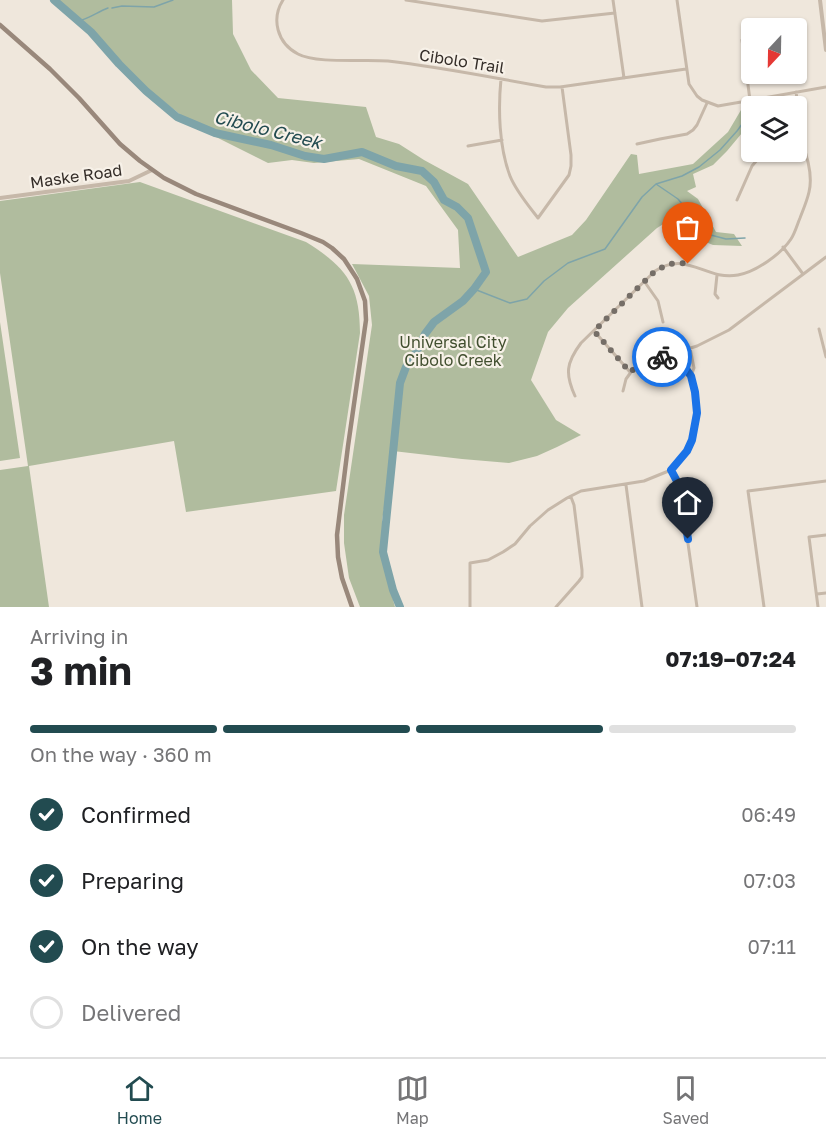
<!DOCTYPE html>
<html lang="en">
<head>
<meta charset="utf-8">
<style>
	body { margin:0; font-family:"Golos Text",sans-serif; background:#f2f2f2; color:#202124; height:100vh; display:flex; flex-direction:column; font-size:22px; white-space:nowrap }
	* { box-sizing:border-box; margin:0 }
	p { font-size:20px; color:#757577 }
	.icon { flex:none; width:33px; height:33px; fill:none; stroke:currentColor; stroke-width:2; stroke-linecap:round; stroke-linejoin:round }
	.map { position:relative; height:607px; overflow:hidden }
	.side { display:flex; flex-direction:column; background:#fff; flex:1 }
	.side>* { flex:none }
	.needle { width:39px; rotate:202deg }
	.buttons { position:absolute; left:741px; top:18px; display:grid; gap:12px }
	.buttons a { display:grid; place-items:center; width:66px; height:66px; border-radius:6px; background:#fff; box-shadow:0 2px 4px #0004; font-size:30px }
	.pin { position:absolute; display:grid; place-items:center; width:51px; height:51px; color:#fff; margin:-62px -26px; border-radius:50% 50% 50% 0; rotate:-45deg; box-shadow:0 0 6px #0007 }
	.pin .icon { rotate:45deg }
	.courier { position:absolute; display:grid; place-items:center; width:60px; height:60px; margin:-30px; border:4px solid #1a73e8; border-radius:50%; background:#fff; color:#222; box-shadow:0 2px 8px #0007 }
	.head em { font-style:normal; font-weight:700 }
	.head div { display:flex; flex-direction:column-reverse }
	.head { display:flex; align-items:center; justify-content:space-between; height:102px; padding:0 30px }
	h1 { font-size:39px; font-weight:700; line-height:45px }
	.bar { display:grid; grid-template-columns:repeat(4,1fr); gap:9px 6px; align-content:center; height:72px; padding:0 30px }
	.bar i { height:8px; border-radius:4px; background:#e0e0e0 }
	.bar .active { background:#224b50 }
	.bar p { grid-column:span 4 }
	ol { padding:0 30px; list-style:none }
	li { display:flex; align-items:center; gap:18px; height:66px }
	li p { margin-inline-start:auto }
	li .icon { padding:6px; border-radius:50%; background:#224b50; color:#fff; stroke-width:4 }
	li:last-child { color:#757577 }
	li i { width:33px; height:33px; border:3px solid #e0e0e0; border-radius:50% }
	.dock { display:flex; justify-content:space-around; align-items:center; height:84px; border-top:2px solid #e0e0e0; background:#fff; font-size:16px; color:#757577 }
	.dock a { display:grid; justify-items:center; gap:3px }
	.dock .active { color:#224b50 }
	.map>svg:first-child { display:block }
	.green { fill:#b0bc9e }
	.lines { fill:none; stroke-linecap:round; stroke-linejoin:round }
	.stream { stroke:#7ea4a9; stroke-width:1.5 }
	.river { stroke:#7ea4a9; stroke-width:8 }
	.minor { stroke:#c6b8a9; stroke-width:3 }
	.tertiary { stroke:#c6b8a9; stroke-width:4 }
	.secondary { stroke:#99887b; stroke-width:4.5 }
	.done { stroke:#756e67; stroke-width:6; stroke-dasharray:0 10.8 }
	.route { stroke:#1a73e8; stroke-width:8 }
	.labels { text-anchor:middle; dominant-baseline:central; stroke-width:4.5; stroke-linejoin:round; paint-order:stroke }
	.street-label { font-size:16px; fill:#342d28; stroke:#f7f1e8 }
	.park-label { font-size:16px; fill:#414f2f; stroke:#f7f1e8 }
	.water-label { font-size:18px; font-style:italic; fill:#224b50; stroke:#f7f1e8 }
</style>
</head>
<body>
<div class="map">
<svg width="826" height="607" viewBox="0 0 826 607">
	<rect width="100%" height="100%" fill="#efe7dc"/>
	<!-- green -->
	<path class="green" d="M 53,0 L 232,0 L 233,34 L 251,70 L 278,98 L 366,107 L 376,137 L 399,144 L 424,160 L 468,184 L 518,257 L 572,235 L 586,220 L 631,154 L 637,155 L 639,174 L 693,164 L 728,132 L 741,110 L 751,108 L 751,125 L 747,127 L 727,151 L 713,165 L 693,174 L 696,187 L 687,191 L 698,199 L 716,232 L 734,234 L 742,246 L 713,245 L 691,236 L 673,218 L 657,228 L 568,308 L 548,332 L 531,380 L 556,420 L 581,435 L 557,447 L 537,456 L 509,463 L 462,459 L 393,451 L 382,521 L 385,570 L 395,607 L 360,607 L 349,578 L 344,543 L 344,515 L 372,325 L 369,296 L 352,264 L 460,268 L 458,230 L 426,186 L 359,159 L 314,163 L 292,160 L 268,163 L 196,127 L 114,62 L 78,21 Z
		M 140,182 L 306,242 C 346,267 360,285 360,333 L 336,491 L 186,512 L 174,441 L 29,466 L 49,607 L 0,607 L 0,470 L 28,466 L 0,273 L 0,201 Z
		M 0,322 L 20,458 L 0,461 Z"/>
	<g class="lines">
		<!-- stream -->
		<path class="stream" d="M 112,8 L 122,6 L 154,7 L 173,0
			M 78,21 C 89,19 97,12 108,8
			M 656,184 L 678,199 L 707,234 L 726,239 L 745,238
			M 474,289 L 510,303 L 527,299 L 544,281 L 568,263 L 605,249 L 642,197 L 656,184 L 682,176 L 699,167 L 720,150 L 737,131 L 748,116 L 749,112"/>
		<!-- river -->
		<path class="river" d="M 54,0 L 91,32 L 119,64 L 146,91 L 177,117 L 215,133 L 271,145 L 305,156 L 324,159 L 362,152 L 396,166 L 422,171 L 434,182 L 444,200 L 457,207 L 468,218 L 486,272 L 474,289 L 463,301 L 434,322 L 425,334 L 417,351 L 406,367 L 400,383 L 383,552 L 393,590 L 400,607"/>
		<!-- minor -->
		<path class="minor" d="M 283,0 C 271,19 277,43 298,54 C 316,64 365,59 388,61 C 441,67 494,78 546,87 L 560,87 L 686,69
			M 406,0 L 542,21 L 615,13
			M 613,0 L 624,78
			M 677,0 L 689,84 L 697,96 L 702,100 L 718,106 L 826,87
			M 501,79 C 498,109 499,147 510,176 C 516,191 528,205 538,218 L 569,175 L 571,166 L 571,155 L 562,87
			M 796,92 L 798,106 L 796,119
			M 750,100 L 742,40 L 752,38
			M 637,144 L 660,139 L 687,134 L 693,130 L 697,125 L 707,103
			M 468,146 L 502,140
			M 737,200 L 752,166 L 764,152
			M 783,247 L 803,274
			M 717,275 L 715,294 L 718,298
			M 644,281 L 658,301 L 663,322
			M 819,329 L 826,357
			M 594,331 L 630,372
			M 690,348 L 694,368 L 691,376
			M 623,391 L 626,379 L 634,368 L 643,363 L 697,346 L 729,330 L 826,257
			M 575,396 C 565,374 566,363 581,343 L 655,271 C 688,250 705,281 738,275 C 756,272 781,254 791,239 C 795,233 797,225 800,218 C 803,210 807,201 809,192 C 813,176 807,148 796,135
			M 671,470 L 680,487 L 697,607
			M 626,485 L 642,607
			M 817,594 L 826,593
			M 470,607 L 470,563 L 488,560 L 503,552 L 515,544 L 530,526 L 548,510 L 567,498 L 581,491 L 644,481 L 671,470 L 687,451 L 692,440 L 697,413 L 695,392 L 691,376 L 686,369 L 678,352
			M 556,607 L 579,581 L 582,577 L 582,570 L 574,505 L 571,497
			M 764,607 L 748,491 L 826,481
			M 818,607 L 809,537 L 826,535"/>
		<!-- tertiary -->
		<path class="tertiary" d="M 820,0 L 826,50
			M 0,198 L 129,181 L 152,170"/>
		<!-- secondary -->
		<path class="secondary" d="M 0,25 L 50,69 L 79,98 L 120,144 L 140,161 L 164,178 L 196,194 L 301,233 L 323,242 L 332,248 L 344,259 L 357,279 L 365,301 L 366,320 L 348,446 L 337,535 L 338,557 L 342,578 L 352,607"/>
	</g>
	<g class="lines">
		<!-- done -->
		<path class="done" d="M 662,357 L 643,363 L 630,372 L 594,331 L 655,271 L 669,264 L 681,263 L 688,264"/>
		<!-- route -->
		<path class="route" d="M 662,357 L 678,352 L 686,369 L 691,376 L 695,392 L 697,413 L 692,440 L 687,451 L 671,470 L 680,487 L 688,539"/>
	</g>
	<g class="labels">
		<!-- street labels -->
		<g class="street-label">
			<text transform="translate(462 61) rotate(9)">Cibolo Trail</text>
			<text transform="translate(76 176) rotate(-8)">Maske Road</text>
		</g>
		<!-- park labels -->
		<g class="park-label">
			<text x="453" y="342">Universal City<tspan x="453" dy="18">Cibolo Creek</tspan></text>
		</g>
		<!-- water labels -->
		<g class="water-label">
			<text transform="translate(268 129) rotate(14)">Cibolo Creek</text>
		</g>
	</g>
</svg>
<div class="buttons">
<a><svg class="needle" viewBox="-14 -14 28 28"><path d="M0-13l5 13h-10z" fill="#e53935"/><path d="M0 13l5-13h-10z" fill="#757577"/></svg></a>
<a><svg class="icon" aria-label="layers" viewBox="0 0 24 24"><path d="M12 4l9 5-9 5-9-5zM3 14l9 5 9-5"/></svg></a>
</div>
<div class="pin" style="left:688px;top:264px;background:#ea580c"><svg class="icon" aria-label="bag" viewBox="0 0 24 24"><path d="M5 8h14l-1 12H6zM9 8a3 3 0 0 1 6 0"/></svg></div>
<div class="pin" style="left:688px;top:539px;background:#1f2937"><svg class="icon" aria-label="home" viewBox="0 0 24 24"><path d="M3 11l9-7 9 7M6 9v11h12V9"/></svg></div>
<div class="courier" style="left:662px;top:357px"><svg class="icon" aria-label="bike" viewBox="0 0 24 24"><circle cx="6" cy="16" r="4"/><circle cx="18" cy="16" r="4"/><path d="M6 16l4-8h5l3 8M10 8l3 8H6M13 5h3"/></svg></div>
</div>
<section class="side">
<div class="head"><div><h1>3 min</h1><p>Arriving in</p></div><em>07:19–07:24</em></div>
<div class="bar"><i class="active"></i><i class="active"></i><i class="active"></i><i></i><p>On the way · 360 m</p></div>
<ol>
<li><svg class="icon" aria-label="check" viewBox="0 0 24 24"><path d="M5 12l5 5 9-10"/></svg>Confirmed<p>06:49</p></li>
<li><svg class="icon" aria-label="check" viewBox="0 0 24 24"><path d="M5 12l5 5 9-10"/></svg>Preparing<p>07:03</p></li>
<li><svg class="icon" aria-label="check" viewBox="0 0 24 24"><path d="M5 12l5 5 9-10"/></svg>On the way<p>07:11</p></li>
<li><i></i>Delivered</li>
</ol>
</section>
<nav class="dock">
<a class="active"><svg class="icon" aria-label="home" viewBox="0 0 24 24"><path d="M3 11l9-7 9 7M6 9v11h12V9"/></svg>Home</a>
<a><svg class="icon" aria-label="map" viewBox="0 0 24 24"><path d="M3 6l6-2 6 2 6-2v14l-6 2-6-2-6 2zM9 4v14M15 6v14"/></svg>Map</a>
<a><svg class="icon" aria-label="saved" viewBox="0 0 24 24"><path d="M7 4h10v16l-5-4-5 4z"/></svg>Saved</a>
</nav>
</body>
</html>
